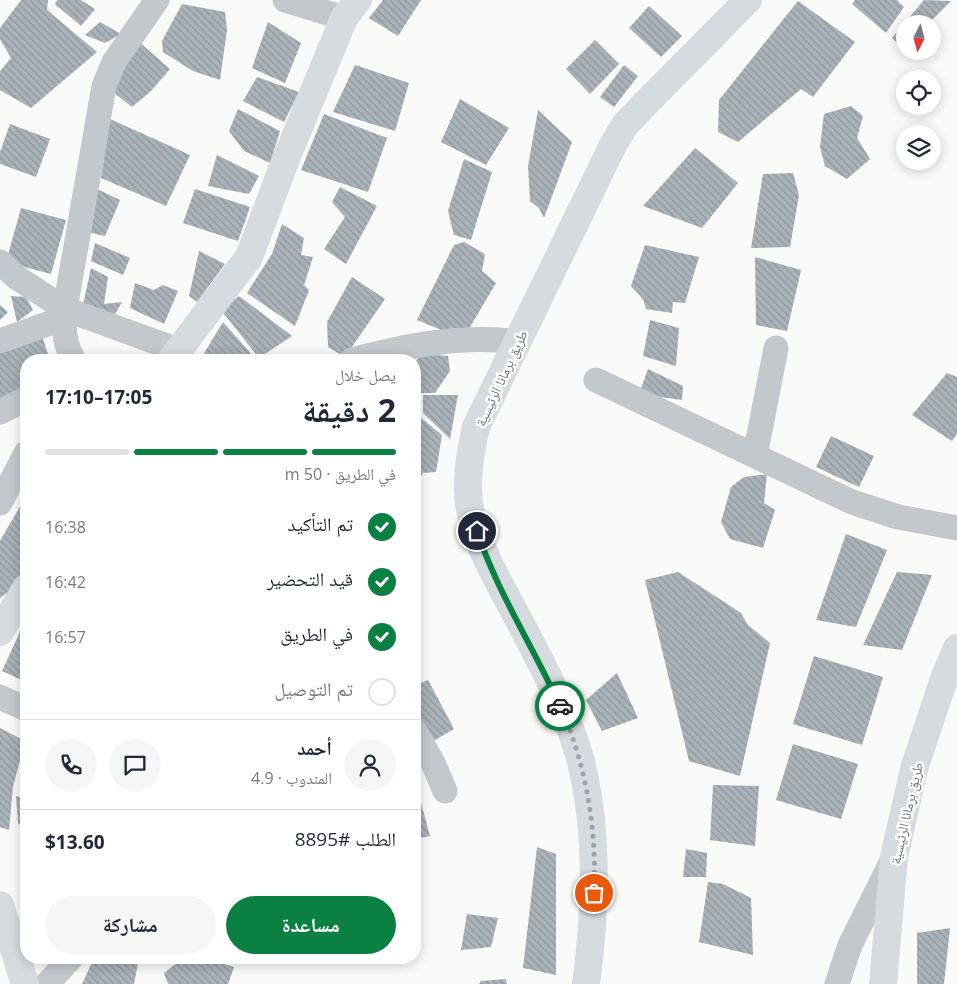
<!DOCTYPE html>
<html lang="ar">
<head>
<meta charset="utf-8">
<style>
	body { margin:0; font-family:"Open Sans","Noto Naskh Arabic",sans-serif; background:#f6f6f7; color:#1f2937; direction:rtl; height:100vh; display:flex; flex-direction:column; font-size:19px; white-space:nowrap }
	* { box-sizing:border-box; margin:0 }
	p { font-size:16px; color:#747a83 }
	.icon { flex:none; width:28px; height:28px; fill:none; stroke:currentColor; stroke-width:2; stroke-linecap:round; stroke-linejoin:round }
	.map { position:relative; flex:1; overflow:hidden; direction:ltr }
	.details { position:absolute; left:20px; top:354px; width:401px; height:610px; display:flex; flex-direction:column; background:#fff; border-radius:20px; box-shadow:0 2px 12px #0003; direction:rtl }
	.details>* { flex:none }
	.needle { width:32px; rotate:186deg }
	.controls { position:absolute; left:896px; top:15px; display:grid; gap:10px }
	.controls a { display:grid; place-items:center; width:45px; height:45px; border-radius:50%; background:#fff; box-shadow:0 2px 12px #0003; font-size:25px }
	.pin { position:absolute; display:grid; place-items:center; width:42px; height:42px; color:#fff; margin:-21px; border:2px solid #fff; border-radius:50%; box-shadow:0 1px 5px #0007 }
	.courier { position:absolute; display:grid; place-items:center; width:50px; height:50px; margin:-25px; border:4px solid #0b8043; border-radius:50%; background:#fff; color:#222; box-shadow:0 1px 6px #0007 }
	.summary em { font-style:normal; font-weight:700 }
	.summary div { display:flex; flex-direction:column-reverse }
	.summary { display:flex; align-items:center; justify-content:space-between; height:85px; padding:0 25px }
	h1 { font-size:32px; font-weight:700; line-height:38px }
	.bar { display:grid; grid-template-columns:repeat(4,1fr); gap:8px 5px; align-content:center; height:60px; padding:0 25px }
	.bar i { height:6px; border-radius:4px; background:#e0e1e3 }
	.bar .current { background:#0b8043 }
	.bar p { grid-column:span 4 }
	.line { display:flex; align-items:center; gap:12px; padding:0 25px; border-top:1px solid #e0e1e3 }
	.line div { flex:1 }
	.round { display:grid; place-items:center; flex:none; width:52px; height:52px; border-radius:26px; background:#f6f6f7 }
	ol { padding:0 25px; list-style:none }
	li { display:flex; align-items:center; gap:15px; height:55px }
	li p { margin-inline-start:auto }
	li .icon { padding:5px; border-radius:50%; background:#0b8043; color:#fff; stroke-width:4 }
	li:last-child { color:#747a83 }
	li i { width:28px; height:28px; border:2px solid #e0e1e3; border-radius:50% }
	.primary-button { display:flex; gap:10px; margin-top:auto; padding:10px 25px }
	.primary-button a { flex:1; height:58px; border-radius:30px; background:#0b8043; color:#fff; font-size:20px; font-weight:700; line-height:58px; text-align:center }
	.primary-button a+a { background:#f6f6f7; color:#1f2937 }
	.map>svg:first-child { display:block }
	.building { fill:url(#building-back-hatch) }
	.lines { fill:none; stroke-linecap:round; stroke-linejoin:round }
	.street { stroke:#c3c8cc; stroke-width:25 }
	.secondary { stroke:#d6dbdf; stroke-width:28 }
	.done { stroke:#99a4ac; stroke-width:5; stroke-dasharray:0 9 }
	.route { stroke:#0b8043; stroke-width:6 }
	.labels { text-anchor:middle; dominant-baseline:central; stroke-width:5; stroke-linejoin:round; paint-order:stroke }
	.street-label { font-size:14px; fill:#657683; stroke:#fff }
</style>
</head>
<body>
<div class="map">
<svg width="957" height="984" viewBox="0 0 957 984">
	<defs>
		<pattern id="building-back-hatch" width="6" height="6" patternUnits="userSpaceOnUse" patternTransform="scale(1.25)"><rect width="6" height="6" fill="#aab3b9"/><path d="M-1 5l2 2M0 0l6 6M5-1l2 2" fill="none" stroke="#8e969c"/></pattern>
	</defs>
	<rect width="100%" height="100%" fill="#fafaf8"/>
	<!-- building -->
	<path class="building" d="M 21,0 L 48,0 L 47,10 L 97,52 L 31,108 L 0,90 L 0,71 L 11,58 L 0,39 L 0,28 Z
		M 57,0 L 81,0 L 95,9 L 81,26 L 55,4 Z
		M 383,0 L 421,0 L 398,36 L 369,18 Z
		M 855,0 L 897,0 L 904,7 L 886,33 L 852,4 Z
		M 924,0 L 951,1 L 928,24 L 905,24 L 905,46 L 903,48 L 892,38 Z
		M 798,1 L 855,42 L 813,97 L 801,89 L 738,142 L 718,132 L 719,100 Z
		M 182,4 L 225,12 L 227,30 L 220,80 L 193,71 L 163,52 L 162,41 Z
		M 649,6 L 682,36 L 661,57 L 629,28 Z
		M 100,22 L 121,34 L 105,43 L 85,35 Z
		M 268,22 L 301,43 L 285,83 L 252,68 Z
		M 595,40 L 619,64 L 590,94 L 566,69 Z
		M 138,41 L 170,69 L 151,91 L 132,107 L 113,92 Z
		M 355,65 L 409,83 L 395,131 L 333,112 Z
		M 624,65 L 638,76 L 614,107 L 600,97 Z
		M 257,77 L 299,92 L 284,122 L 243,101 Z
		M 460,99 L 509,128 L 486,165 L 441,142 Z
		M 851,106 L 863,116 L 857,138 L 870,159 L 847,179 L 825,166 L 820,147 L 824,114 Z
		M 238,109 L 280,131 L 270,163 L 244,151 L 229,131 Z
		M 538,110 L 572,142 L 544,218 L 539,208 L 530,201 L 528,166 Z
		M 324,114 L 387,138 L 368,192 L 301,170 Z
		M 110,119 L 190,155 L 166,206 L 101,178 Z
		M 10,124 L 50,139 L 36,177 L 0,164 L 0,152 Z
		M 695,148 L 738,183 L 702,228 L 643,206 Z
		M 217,155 L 259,176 L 249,194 L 208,186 Z
		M 464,159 L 492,172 L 471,240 L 454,235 L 448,211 Z
		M 793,173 L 799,195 L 790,247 L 751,248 L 763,174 Z
		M 340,187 L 377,206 L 346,264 L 324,249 L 345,217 L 332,202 Z
		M 97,189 L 120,200 L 105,236 L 87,232 Z
		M 195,189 L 250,207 L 238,241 L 183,223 Z
		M 21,208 L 66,220 L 51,274 L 6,262 Z
		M 282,224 L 304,238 L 301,255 L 313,257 L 304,285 L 309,290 L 295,326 L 247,293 L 272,254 Z
		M 464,242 L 485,254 L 482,271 L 496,283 L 463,339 L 417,320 L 454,245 Z
		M 95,243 L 130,258 L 123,275 L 91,261 Z
		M 645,245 L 699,257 L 685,303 L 673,302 L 672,313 L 646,309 L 643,299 L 631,286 Z
		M 199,251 L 225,264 L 197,302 L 189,296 Z
		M 755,257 L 801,270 L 787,331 L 756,325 Z
		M 91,268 L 108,277 L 104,304 L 122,302 L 110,323 L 83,305 Z
		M 352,277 L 385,299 L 345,357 L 328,347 L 327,322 Z
		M 135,283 L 154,290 L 163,285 L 178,291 L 164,324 L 130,308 Z
		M 11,296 L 26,297 L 33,310 L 17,322 Z
		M 239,296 L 292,336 L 259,358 L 221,310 Z
		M 0,305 L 8,312 L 0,320 Z
		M 650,320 L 679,328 L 676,366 L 643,356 Z
		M 223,322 L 257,360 L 200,360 Z
		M 41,333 L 50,360 L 26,360 L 26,392 L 0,403 L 0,352 Z
		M 422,354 L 448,356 L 450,371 L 435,393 L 415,393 L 415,362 Z
		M 648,369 L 683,386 L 682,400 L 639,394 Z
		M 947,373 L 957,377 L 957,434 L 952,441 L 912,415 Z
		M 423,395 L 458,395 L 450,439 L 423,413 Z
		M 415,413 L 442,435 L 436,472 L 423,473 L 415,485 Z
		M 831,436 L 874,456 L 859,487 L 816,467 Z
		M 767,474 L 764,503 L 775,510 L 763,548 L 730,539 L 721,522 L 731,487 L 744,477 Z
		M 26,496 L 26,567 L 11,590 L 0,598 L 0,541 Z
		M 846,534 L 887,550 L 856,627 L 816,620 Z
		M 678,572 L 741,613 L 748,625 L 770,643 L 740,776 L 689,761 L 645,580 Z
		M 897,572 L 932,575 L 902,650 L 863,645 Z
		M 25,621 L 26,622 L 26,682 L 2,671 Z
		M 814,656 L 883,677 L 862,745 L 793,724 Z
		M 617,673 L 638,718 L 602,731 L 586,700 Z
		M 428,680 L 454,729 L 430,743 L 415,711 L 415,685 Z
		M 0,728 L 25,741 L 13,787 L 9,830 L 0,827 Z
		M 793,744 L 858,764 L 841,819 L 776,800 Z
		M 415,781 L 430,836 L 415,839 Z
		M 713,785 L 759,786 L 755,846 L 710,840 Z
		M 16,796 L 26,799 L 26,827 L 18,824 Z
		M 537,847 L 556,854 L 556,975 L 523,968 Z
		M 686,849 L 707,853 L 706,877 L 683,877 Z
		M 708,882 L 723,884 L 751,898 L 753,955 L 699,942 Z
		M 467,914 L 498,918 L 491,947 L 461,950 Z
		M 950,928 L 944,984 L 917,984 L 917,933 Z
		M 94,958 L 139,958 L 134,984 L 82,984 Z
		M 183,958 L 205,958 L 234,967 L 228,984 L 168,984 L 164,973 Z
		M 506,979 L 507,984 L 479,984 L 481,981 Z"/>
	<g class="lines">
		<!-- street -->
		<path class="street" d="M 285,0 L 344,18
			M 0,262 L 16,277 L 65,309 L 178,350
			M 0,341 L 64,318
			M 74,360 C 64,345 63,326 65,309 L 104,86 L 114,62 L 157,0
			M 352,360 C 406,346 463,334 518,342
			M 596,380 L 852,502 L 898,517 L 957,528
			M 0,412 L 26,399
			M 755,456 L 776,348
			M 0,503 L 26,453
			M 0,697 L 26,709
			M 415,731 L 433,763 L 445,791
			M 47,984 L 71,958
			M 837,984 L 850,945 L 892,861"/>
		<!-- secondary -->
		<path class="secondary" d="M 171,360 L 249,257 L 284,164 L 344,18 L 358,0
			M 0,632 L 26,588
			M 0,905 L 25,984
			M 586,984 C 596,910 599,831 580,758 C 565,705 537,655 512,607 C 495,576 477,544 470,510 C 465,482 470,454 476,427 L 613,145 L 625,125 L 645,104 L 748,0
			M 883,984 L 894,857 L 914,769 L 945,676 L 957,648"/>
	</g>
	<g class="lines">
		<!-- done -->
		<path class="done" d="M 560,706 C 586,763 597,830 594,893"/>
		<!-- route -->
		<path class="route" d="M 477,531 C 497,592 534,648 560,706"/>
	</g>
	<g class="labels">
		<!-- street labels -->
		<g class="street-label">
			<text transform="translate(501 378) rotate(-65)">طريق برمانا الرئيسية</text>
			<text transform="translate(906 813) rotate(-77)">طريق برمانا الرئيسية</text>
		</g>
	</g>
</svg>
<div class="controls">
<a><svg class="needle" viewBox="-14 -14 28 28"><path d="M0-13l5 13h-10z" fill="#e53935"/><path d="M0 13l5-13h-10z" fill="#747a83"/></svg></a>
<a><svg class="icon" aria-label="locate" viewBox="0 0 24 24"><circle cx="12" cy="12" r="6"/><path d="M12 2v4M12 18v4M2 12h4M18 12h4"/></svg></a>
<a><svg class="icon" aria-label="layers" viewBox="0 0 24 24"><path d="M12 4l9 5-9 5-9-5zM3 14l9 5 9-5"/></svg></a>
</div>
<div class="pin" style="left:594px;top:893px;background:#ea580c"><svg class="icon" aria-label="bag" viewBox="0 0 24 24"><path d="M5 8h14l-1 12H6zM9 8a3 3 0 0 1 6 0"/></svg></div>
<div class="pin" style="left:477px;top:531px;background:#1f2937"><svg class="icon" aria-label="home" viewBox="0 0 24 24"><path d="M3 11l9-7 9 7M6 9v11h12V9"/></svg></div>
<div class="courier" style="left:560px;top:706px"><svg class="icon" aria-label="car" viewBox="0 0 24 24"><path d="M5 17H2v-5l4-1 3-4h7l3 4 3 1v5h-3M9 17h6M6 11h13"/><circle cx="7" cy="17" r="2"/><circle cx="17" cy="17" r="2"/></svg></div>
<section class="details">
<div class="summary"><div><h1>2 دقيقة</h1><p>يصل خلال</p></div><em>17:05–17:10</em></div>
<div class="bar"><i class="current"></i><i class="current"></i><i class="current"></i><i></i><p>في الطريق · 50 m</p></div>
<ol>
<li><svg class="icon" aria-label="check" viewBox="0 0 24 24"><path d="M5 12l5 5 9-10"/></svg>تم التأكيد<p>16:38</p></li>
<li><svg class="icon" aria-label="check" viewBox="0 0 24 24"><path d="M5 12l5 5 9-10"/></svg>قيد التحضير<p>16:42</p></li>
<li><svg class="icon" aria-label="check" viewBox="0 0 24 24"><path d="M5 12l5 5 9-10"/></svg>في الطريق<p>16:57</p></li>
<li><i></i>تم التوصيل</li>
</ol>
<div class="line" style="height:90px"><a class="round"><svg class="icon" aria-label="person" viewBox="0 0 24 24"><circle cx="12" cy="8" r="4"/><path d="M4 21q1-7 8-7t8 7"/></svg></a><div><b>أحمد</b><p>المندوب · 4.9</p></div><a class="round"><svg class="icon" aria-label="chat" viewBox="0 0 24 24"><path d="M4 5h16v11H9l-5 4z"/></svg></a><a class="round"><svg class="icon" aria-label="phone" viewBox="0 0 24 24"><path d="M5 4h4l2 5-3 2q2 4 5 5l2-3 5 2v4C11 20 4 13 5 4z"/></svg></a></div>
<div class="line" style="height:65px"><div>الطلب #8895</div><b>$13.60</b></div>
<div class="primary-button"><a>مساعدة</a><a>مشاركة</a></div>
</section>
</div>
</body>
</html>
